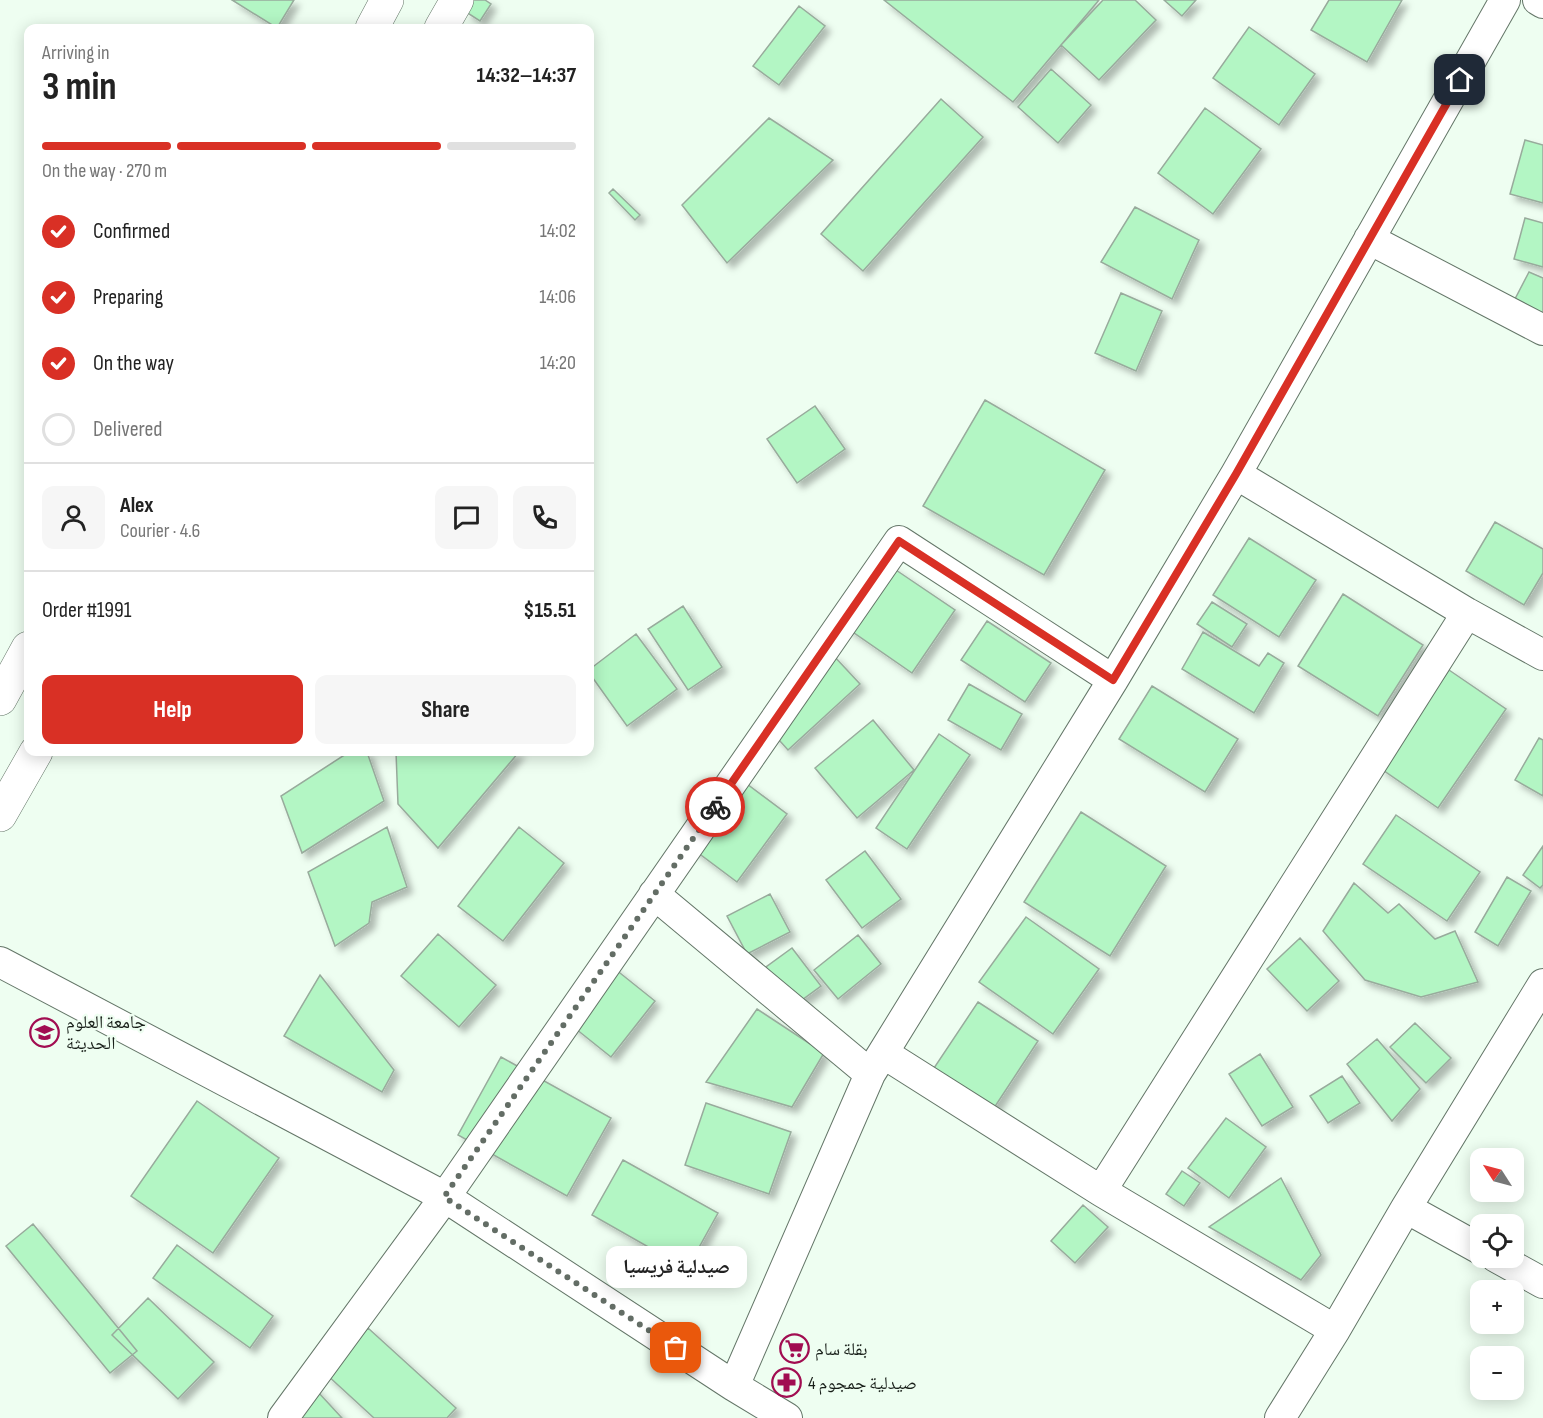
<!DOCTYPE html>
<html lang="en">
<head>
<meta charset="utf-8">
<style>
	body { margin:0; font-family:"Sofia Sans Condensed","Noto Naskh Arabic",sans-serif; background:#f6f6f6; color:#222; height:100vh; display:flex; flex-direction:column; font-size:22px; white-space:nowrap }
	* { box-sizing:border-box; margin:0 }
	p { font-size:20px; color:#767676 }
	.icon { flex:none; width:33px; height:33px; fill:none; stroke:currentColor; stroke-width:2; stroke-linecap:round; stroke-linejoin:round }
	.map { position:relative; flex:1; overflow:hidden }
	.sheet { position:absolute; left:24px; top:24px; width:570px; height:732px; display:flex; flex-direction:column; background:#fff; border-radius:12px; box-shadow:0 3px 15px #0003 }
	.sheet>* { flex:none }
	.needle { width:39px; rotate:306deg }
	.controls { position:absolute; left:1470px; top:1148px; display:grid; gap:12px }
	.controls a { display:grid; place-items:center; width:54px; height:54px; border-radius:12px; background:#fff; box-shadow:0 3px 15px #0003; font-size:30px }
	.pin { position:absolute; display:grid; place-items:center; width:51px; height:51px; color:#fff; margin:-26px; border-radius:12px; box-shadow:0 3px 9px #0006 }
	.courier { position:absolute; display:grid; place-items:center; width:60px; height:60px; margin:-30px; border:4px solid #d93025; border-radius:50%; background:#fff; color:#222; box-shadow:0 2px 8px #0007 }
	.bubble { position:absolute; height:42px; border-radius:12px; background:#fff; box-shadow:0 3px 15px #0003; font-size:20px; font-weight:700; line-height:42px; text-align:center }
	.summary em { font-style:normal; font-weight:700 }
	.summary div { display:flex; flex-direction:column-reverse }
	.summary { display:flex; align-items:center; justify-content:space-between; height:102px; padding:0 18px }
	h1 { font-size:39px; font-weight:700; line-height:45px }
	.bar { display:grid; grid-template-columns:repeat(4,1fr); gap:9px 6px; align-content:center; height:72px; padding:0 18px }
	.bar i { height:8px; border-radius:4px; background:#e0e0e0 }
	.bar .current { background:#d93025 }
	.bar p { grid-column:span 4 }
	.line { display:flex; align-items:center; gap:15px; padding:0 18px; border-top:2px solid #e0e0e0 }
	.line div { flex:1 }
	.round { display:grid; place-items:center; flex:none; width:63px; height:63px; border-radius:12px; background:#f6f6f6 }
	ol { padding:0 18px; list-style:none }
	li { display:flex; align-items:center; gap:18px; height:66px }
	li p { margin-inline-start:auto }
	li .icon { padding:6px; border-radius:50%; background:#d93025; color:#fff; stroke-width:4 }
	li:last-child { color:#767676 }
	li i { width:33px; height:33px; border:3px solid #e0e0e0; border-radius:50% }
	.primary-button { display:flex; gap:12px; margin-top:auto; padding:12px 18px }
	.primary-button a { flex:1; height:69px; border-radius:12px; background:#d93025; color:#fff; font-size:24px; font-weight:700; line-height:69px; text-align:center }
	.primary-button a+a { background:#f6f6f6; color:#222 }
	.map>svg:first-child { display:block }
	.building { fill:#b3f6c4; stroke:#98ab9c; stroke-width:1.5; filter:url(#shadow) }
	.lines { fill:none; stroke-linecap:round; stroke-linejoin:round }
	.street-casing { stroke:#647668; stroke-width:32 }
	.primary-casing { stroke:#647668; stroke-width:34 }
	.street { stroke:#fff; stroke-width:30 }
	.primary { stroke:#fff; stroke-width:33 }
	.done { stroke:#636d65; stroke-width:6; stroke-dasharray:0 10.8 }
	.route { stroke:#d93025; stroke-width:8 }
	.labels { text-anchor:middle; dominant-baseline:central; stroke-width:4.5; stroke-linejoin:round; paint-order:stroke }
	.poi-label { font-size:18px; fill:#181f19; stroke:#eefef1; text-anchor:start }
</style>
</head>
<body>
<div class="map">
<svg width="1543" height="1418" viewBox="0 0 1543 1418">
	<defs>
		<filter id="shadow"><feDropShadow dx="5.5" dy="5.5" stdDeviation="3" flood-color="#0004"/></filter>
	</defs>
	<rect width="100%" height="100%" fill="#eefef1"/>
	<!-- building -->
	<path class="building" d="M 232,0 L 294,0 L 277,28 Z
		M 473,0 L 485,0 L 491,4 L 480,21 L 466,12 Z
		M 884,0 L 1099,0 L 1013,102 Z
		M 1103,0 L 1135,0 L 1156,20 L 1099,80 L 1061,45 Z
		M 1164,0 L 1196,0 L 1182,16 Z
		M 1329,0 L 1402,0 L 1367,62 L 1311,30 Z
		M 799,6 L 825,26 L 779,85 L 753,66 Z
		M 1249,27 L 1315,74 L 1279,125 L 1213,78 Z
		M 1051,69 L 1091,105 L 1058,143 L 1018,107 Z
		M 941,99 L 983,137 L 863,271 L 821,234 Z
		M 1205,108 L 1261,149 L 1213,214 L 1158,173 Z
		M 769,118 L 833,160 L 727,263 L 682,205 Z
		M 1525,140 L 1543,145 L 1543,203 L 1510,194 Z
		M 613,189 L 640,215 L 635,220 L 609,193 Z
		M 1135,207 L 1199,240 L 1172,299 L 1101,262 Z
		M 1525,218 L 1543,223 L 1543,267 L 1514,259 Z
		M 1529,272 L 1543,278 L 1543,313 L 1515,299 Z
		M 1121,293 L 1162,311 L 1136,371 L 1095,353 Z
		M 985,400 L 1105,470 L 1044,575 L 923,506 Z
		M 815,406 L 845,449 L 797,483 L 767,439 Z
		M 1495,522 L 1543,549 L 1543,573 L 1524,605 L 1466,571 Z
		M 1249,538 L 1316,580 L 1279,637 L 1213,595 Z
		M 890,566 L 955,610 L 912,673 L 847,628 Z
		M 1343,594 L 1423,645 L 1378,716 L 1298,666 Z
		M 1212,602 L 1247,624 L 1232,647 L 1197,624 Z
		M 683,606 L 722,667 L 688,690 L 648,629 Z
		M 987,621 L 1051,663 L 1025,702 L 961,660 Z
		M 1203,632 L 1259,666 L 1268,653 L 1284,663 L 1254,713 L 1182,669 Z
		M 636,634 L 677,689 L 627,726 L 590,674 L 590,669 Z
		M 833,655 L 860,684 L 788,750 L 762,721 Z
		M 1449,670 L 1506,709 L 1438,808 L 1380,768 Z
		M 969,684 L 1022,714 L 1001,750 L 948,720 Z
		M 1152,686 L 1238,739 L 1205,792 L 1119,739 Z
		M 873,720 L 914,770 L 857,818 L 815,768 Z
		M 939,734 L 970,755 L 907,849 L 876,828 Z
		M 1539,738 L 1543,740 L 1543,796 L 1515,780 Z
		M 349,752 L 367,752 L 384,801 L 302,853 L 281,796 Z
		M 396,752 L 519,752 L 438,848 L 398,804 Z
		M 739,778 L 787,814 L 737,882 L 689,846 Z
		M 1081,812 L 1166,866 L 1110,956 L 1024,902 Z
		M 1396,815 L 1480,872 L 1447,921 L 1363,864 Z
		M 387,827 L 407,887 L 372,902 L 369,923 L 335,946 L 308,872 Z
		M 519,827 L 564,863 L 503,941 L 458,906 Z
		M 1543,846 L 1543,885 L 1540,888 L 1523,875 Z
		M 865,851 L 901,899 L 862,928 L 826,880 Z
		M 1507,877 L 1531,891 L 1498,946 L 1475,932 Z
		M 1354,883 L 1388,913 L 1399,904 L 1435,939 L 1455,931 L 1478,982 L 1421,997 L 1365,980 L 1323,931 Z
		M 770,894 L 790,932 L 747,954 L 727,916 Z
		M 1026,917 L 1099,969 L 1053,1034 L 979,982 Z
		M 438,934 L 496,985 L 459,1027 L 401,976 Z
		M 858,935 L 881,964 L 838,999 L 814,970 Z
		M 1300,938 L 1339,981 L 1307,1011 L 1267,969 Z
		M 792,948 L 821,986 L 795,1005 L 766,967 Z
		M 600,957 L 655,1001 L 611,1057 L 556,1013 Z
		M 320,975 L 394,1070 L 382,1092 L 284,1036 Z
		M 978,1002 L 1038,1041 L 992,1111 L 932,1071 Z
		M 757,1009 L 824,1053 L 792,1107 L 706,1082 Z
		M 1415,1023 L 1451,1058 L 1426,1083 L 1390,1047 Z
		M 1377,1039 L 1420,1089 L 1392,1121 L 1347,1064 Z
		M 1260,1054 L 1293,1107 L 1262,1126 L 1229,1074 Z
		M 501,1057 L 611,1118 L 567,1196 L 458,1135 Z
		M 1342,1076 L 1360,1103 L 1328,1123 L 1310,1096 Z
		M 197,1101 L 279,1158 L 213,1253 L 131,1196 Z
		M 706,1103 L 791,1132 L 769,1194 L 685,1165 Z
		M 1226,1118 L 1266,1147 L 1229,1198 L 1188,1168 Z
		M 623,1160 L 718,1213 L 687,1269 L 592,1215 Z
		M 1182,1171 L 1200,1183 L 1184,1206 L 1166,1194 Z
		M 1281,1178 L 1321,1255 L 1301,1280 L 1209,1227 Z
		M 1083,1205 L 1108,1227 L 1075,1263 L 1051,1241 Z
		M 33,1224 L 137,1351 L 110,1373 L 6,1246 Z
		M 177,1245 L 273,1316 L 250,1348 L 153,1278 Z
		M 148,1298 L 214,1362 L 178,1399 L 112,1335 Z
		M 368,1328 L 456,1408 L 447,1418 L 374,1418 L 326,1374 Z
		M 306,1379 L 342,1418 L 277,1418 Z"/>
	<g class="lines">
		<defs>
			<path id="street" d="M 1538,0 L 1543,3
				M 1369,239 L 1543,330
				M 1236,474 L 1467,613 L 1543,655
				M 654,894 L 870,1074
				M 0,962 L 445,1197 L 734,1386 L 787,1418
				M 883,1053 L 1101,1191 L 1335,1330
				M 1101,1191 L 1467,613
				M 1406,1208 L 1480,1249
				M 1496,1257 L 1543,1283
				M 734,1386 L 870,1074 L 1113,680 L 1236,474 L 1505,0
				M 283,1418 L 445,1197 L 899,541 L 1113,680
				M 1280,1418 L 1335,1330 L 1406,1208 L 1543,984"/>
			<path id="primary" d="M 372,28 L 387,0
				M 441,28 L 457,0
				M 0,699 L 28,648
				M 0,815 L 36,752"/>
		</defs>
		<!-- street casing -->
		<use href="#street" class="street-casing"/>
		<!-- primary casing -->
		<use href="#primary" class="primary-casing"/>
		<!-- street -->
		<use href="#street" class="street"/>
		<!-- primary -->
		<use href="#primary" class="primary"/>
	</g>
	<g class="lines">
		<!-- done -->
		<path class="done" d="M 676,1348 L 444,1197 L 715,807"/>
		<!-- route -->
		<path class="route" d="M 715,807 L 899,541 L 1113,680 L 1236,474 L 1460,80"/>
	</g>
	<!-- icons -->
	<defs>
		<symbol id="university-ring" viewBox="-11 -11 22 22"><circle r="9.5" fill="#eefef1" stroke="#a10d51" stroke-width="1.5"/><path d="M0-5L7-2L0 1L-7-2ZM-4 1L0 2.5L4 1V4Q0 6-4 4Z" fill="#a10d51"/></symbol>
		<symbol id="supermarket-ring" viewBox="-11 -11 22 22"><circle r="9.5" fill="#eefef1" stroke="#a10d51" stroke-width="1.5"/><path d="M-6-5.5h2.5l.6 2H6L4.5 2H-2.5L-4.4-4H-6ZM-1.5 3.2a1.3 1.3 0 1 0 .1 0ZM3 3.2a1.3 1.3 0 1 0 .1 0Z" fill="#a10d51"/></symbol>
		<symbol id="pharmacy-ring" viewBox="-11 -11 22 22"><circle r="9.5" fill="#eefef1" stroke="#a10d51" stroke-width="1.5"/><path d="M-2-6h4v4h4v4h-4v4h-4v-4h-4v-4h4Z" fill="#a10d51"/></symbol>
	</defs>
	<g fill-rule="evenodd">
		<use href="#university-ring" x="28" y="1016" width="33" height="33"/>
		<use href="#supermarket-ring" x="778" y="1332" width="33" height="33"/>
		<use href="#pharmacy-ring" x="770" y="1366" width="33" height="33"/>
	</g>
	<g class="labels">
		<!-- poi labels -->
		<g class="poi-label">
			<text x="66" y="1022">جامعة العلوم<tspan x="66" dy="21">الحديثة</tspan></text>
			<text x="815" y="1349">بقلة سام</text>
			<text x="808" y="1383">صيدلية جمجوم 4</text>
		</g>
	</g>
</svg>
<div class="controls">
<a><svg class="needle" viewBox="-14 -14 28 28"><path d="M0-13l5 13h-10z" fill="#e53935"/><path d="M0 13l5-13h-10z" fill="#767676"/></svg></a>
<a><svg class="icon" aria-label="locate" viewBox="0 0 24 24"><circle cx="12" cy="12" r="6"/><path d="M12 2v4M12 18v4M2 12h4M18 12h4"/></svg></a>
<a>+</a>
<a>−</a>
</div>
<div class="pin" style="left:676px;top:1348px;background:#ea580c"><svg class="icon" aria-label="bag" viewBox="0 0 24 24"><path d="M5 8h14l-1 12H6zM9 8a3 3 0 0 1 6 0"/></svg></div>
<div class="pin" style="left:1460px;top:80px;background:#1f2937"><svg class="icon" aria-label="home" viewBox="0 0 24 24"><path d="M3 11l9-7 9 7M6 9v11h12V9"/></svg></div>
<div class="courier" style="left:715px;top:807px"><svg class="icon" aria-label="bike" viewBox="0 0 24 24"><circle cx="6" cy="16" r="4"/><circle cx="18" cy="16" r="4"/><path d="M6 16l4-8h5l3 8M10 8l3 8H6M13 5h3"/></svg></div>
<div class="bubble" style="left:606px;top:1246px;width:141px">صيدلية فريسيا</div>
<section class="sheet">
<div class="summary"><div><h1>3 min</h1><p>Arriving in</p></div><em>14:32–14:37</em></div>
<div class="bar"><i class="current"></i><i class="current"></i><i class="current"></i><i></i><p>On the way · 270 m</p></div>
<ol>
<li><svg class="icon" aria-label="check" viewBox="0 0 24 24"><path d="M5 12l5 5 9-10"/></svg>Confirmed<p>14:02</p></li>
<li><svg class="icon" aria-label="check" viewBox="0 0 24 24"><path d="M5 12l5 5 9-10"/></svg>Preparing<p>14:06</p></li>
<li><svg class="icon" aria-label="check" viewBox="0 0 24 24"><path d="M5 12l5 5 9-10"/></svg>On the way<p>14:20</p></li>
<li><i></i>Delivered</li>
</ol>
<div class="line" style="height:108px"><a class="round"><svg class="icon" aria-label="person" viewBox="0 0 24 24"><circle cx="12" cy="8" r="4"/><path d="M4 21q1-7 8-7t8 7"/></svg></a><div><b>Alex</b><p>Courier · 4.6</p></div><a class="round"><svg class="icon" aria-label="chat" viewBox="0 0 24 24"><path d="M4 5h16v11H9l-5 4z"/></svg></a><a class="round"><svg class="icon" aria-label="phone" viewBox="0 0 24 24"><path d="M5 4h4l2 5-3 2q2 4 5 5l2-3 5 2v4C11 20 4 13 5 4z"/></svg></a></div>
<div class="line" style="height:78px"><div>Order #1991</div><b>$15.51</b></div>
<div class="primary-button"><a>Help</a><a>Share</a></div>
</section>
</div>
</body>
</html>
